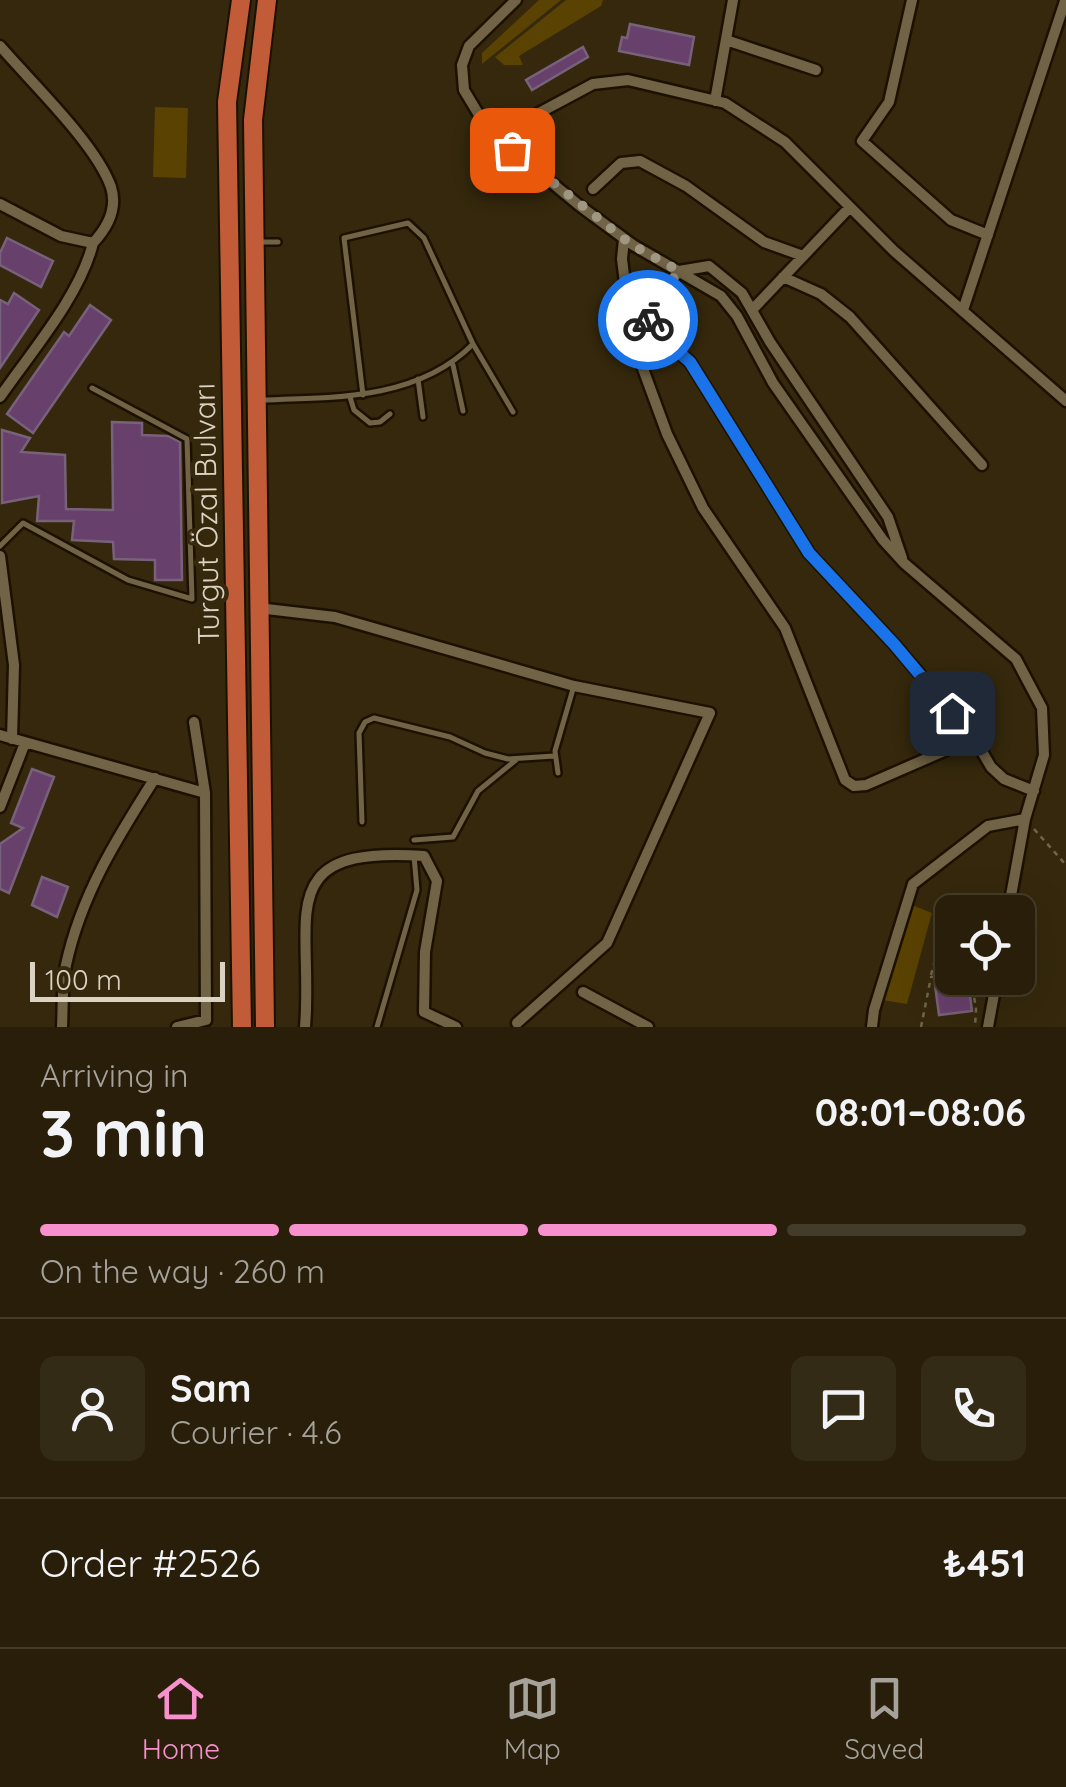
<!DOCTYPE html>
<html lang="en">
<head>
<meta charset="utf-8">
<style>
	body { margin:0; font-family:Quicksand,sans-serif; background:#342b17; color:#f1f3f6; height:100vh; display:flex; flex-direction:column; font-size:38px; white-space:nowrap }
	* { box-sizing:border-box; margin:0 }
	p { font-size:32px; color:#a5a29c }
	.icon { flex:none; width:55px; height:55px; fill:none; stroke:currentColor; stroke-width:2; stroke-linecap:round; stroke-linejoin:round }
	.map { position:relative; height:1027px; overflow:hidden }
	.panel { display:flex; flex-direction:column; background:#281e09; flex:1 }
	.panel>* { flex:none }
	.fabs { position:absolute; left:935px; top:895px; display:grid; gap:20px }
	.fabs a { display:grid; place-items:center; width:100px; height:100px; border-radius:15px; background:#281e09; box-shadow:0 10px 40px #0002,0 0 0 2px #443c2a; font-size:50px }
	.scale { position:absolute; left:30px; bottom:25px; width:195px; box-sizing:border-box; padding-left:10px; border:5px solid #dad3c3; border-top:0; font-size:28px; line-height:35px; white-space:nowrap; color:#dad3c3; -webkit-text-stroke:8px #35280c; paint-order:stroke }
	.pin { position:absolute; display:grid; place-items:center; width:85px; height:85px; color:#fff; margin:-42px; border-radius:20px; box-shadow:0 5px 15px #0006 }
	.courier { position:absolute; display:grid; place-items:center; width:100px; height:100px; margin:-50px; border:8px solid #1a73e8; border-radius:50%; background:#fff; color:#222; box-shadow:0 2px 12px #0007 }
	.headline em { font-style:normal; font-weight:800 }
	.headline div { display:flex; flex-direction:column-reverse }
	.headline { display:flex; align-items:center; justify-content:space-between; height:170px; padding:0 40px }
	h1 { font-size:65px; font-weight:800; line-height:75px }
	.bar { display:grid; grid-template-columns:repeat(4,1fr); gap:15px 10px; align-content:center; height:120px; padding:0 40px }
	.bar i { height:12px; border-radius:8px; background:#443c2a }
	.bar .current { background:#f790cd }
	.bar p { grid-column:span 4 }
	.line { display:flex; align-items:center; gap:25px; padding:0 40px; border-top:2px solid #443c2a }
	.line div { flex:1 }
	.round { display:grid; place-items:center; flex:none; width:105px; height:105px; border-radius:15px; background:#342b17 }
	.tab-bar { display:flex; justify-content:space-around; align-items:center; height:140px; border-top:2px solid #443c2a; background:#281e09; font-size:28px; color:#a5a29c }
	.tab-bar a { display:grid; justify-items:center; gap:5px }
	.tab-bar .current { color:#f790cd }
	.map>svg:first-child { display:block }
	.green { fill:#5a4203 }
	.building { fill:#68406c; stroke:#78617a; stroke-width:2.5 }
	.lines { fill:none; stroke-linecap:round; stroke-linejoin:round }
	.service-casing { stroke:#1c1100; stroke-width:10 }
	.minor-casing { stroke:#1c1100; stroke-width:15 }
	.trunk-casing { stroke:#1c1100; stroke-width:22 }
	.path { stroke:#70654d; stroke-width:2.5; stroke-dasharray:5 5; stroke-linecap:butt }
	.service { stroke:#716346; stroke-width:5 }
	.minor { stroke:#716346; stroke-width:10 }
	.trunk { stroke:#c25b38; stroke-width:18 }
	.done { stroke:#a09783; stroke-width:10; stroke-dasharray:0 18 }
	.route { stroke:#1a73e8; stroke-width:12 }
	.labels { text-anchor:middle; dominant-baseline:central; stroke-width:9; stroke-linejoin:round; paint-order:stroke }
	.street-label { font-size:30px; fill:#dad3c3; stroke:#35280c }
</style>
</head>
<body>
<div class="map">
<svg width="1066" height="1027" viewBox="0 0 1066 1027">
	<rect width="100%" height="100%" fill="#35280c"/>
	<!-- green -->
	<path class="green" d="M 539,0 L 561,0 L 482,64 L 482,53 Z
		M 566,0 L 603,0 L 601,6 L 519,56 L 523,65 L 504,65 L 495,57 Z
		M 155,107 L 188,108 L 186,178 L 153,177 Z
		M 912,905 L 932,913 L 907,1004 L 882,1000 Z"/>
	<!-- building -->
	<path class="building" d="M 630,24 L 694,37 L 689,65 L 619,51 L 622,37 L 627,38 Z
		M 583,47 L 588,57 L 532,90 L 526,80 Z
		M 7,238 L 53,261 L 41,287 L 0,265 L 0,253 Z
		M 14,293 L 39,310 L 0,368 L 0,300 L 8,304 Z
		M 90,305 L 111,320 L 33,433 L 7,414 L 64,332 L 69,336 Z
		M 112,422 L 142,423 L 142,435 L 168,436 L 180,442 L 182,580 L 155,580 L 155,560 L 114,559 L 113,542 L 72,540 L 74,521 L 37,521 L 39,496 L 2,503 L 2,430 L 30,438 L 21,452 L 65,455 L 66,509 L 113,510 Z
		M 32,769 L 54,777 L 9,893 L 0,889 L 0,844 L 23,828 L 11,823 Z
		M 42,877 L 68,887 L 57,917 L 32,905 Z
		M 968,981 L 972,1011 L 939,1015 L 935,985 Z"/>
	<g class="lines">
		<defs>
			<path id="service" d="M 261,242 L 278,242
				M 453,365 L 463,411
				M 418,379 L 423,417
				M 363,395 L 344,238 L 408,223 L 424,238 L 473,344 L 513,412
				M 350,397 L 354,410 L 370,423 L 380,422 L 390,414
				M 260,400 C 333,398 418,400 473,344
				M 0,546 L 23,523 L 128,580 L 192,599 L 187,439 L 92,388
				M 558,773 L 555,751 L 573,689
				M 362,822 L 359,733 L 365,722 L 374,718 L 450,737 L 485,753 L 508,759 L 554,756
				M 414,840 L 453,837 L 478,791 L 516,760
				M 377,1027 L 417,890 L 414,856"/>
			<path id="minor" d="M 516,0 L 469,46 L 462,65 L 464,90 L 479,115 L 512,150 L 580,206 L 633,245 L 721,296 L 737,316 L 773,383 L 883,540 L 904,563 L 1016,659 L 1042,708 L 1044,755 L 1025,819 L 1008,912
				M 912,0 L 889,102 L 862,141 L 951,220 L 988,235
				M 726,40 L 816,70
				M 0,46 C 31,82 96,144 111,187 C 118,209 107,228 93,243 L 61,236 L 0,204
				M 715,101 L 733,0
				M 498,135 L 593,84 L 628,80 L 725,103 L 785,142 L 894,251 L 1066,401
				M 593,189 L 621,163 L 640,161 L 686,186 L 764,242 L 803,256
				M 624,239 L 622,259 L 629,316 L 642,366 L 667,434 L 703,508 L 785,628 L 845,780 L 854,786 L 866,785 L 974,738
				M 783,277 L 821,294 L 850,317 L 982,465
				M 752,310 L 850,207
				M 963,310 L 1065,1
				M 0,397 C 31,352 80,296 93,243
				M 0,556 L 14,665 L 12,739
				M 902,558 L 888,517 L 770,342 L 742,293 L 709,266 L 679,271 L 648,311 L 648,320 L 659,335 L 690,362 L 809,553 L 894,644 L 974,738 L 991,767 L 1004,779 L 1034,791
				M 258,608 L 335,617 L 574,686 L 710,713 L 607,943 L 517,1023
				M 0,735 L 205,793
				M 0,807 L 25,743
				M 583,992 L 648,1027
				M 62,1027 C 63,1007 62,985 66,965 C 81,895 117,838 155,778
				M 177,1027 L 206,1020 L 205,793 L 194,722
				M 305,1027 C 314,917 269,845 424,856 L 437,881 L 425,952 L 424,1012 L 456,1027
				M 872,1027 L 874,1010 L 913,884 L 988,826 L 1025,819
				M 988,1027 L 997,978"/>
			<path id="trunk" d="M 241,0 L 227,102 L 242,1027
				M 265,1027 L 253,120 L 267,0"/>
		</defs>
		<!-- service casing -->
		<use href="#service" class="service-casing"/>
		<!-- minor casing -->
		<use href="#minor" class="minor-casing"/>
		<!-- trunk casing -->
		<use href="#trunk" class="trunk-casing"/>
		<!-- path -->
		<path class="path" d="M 1034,829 L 1066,865
			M 931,975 L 943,931
			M 971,978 L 976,1009 L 975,1027
			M 921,1027 L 931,977 L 952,975"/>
		<!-- service -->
		<use href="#service" class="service"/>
		<!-- minor -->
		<use href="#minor" class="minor"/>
		<!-- trunk -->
		<use href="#trunk" class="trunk"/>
	</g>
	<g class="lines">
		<!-- done -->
		<path class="done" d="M 512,150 L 632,245 L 679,271 L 648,311 L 648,320"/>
		<!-- route -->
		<path class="route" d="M 648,320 L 659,335 L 690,362 L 809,553 L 894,644 L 952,713"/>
	</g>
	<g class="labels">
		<!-- street labels -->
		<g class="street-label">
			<text transform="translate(206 514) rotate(-91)">Turgut Özal Bulvarı</text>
		</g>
	</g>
</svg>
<div class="fabs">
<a><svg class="icon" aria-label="locate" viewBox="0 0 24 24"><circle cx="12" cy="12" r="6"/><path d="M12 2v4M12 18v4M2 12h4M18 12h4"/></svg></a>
</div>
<div class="scale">100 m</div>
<div class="pin" style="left:512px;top:150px;background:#ea580c"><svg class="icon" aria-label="bag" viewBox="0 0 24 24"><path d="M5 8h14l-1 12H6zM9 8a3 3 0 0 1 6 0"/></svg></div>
<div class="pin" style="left:952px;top:713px;background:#1f2937"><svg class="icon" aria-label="home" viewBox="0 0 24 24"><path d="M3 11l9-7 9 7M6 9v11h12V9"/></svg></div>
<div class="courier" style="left:648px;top:320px"><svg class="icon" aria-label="bike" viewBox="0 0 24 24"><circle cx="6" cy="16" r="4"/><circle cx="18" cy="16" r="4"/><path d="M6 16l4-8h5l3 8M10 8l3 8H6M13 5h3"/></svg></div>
</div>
<section class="panel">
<div class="headline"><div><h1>3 min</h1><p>Arriving in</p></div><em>08:01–08:06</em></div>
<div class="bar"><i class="current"></i><i class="current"></i><i class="current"></i><i></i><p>On the way · 260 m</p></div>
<div class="line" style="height:180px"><a class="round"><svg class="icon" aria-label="person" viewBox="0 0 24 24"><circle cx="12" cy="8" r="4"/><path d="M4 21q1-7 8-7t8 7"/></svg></a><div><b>Sam</b><p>Courier · 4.6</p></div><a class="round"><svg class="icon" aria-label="chat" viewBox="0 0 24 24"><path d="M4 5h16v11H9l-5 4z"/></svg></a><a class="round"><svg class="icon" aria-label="phone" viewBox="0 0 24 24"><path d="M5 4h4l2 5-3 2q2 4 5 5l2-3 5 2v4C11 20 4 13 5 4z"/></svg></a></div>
<div class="line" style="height:130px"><div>Order #2526</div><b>₺451</b></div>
</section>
<nav class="tab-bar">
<a class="current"><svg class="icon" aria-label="home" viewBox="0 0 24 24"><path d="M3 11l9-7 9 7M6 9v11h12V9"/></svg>Home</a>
<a><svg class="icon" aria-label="map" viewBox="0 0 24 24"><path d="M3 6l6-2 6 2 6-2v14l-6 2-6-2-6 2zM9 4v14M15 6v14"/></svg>Map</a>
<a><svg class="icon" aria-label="saved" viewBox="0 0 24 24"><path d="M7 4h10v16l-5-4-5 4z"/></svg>Saved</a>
</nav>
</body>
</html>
